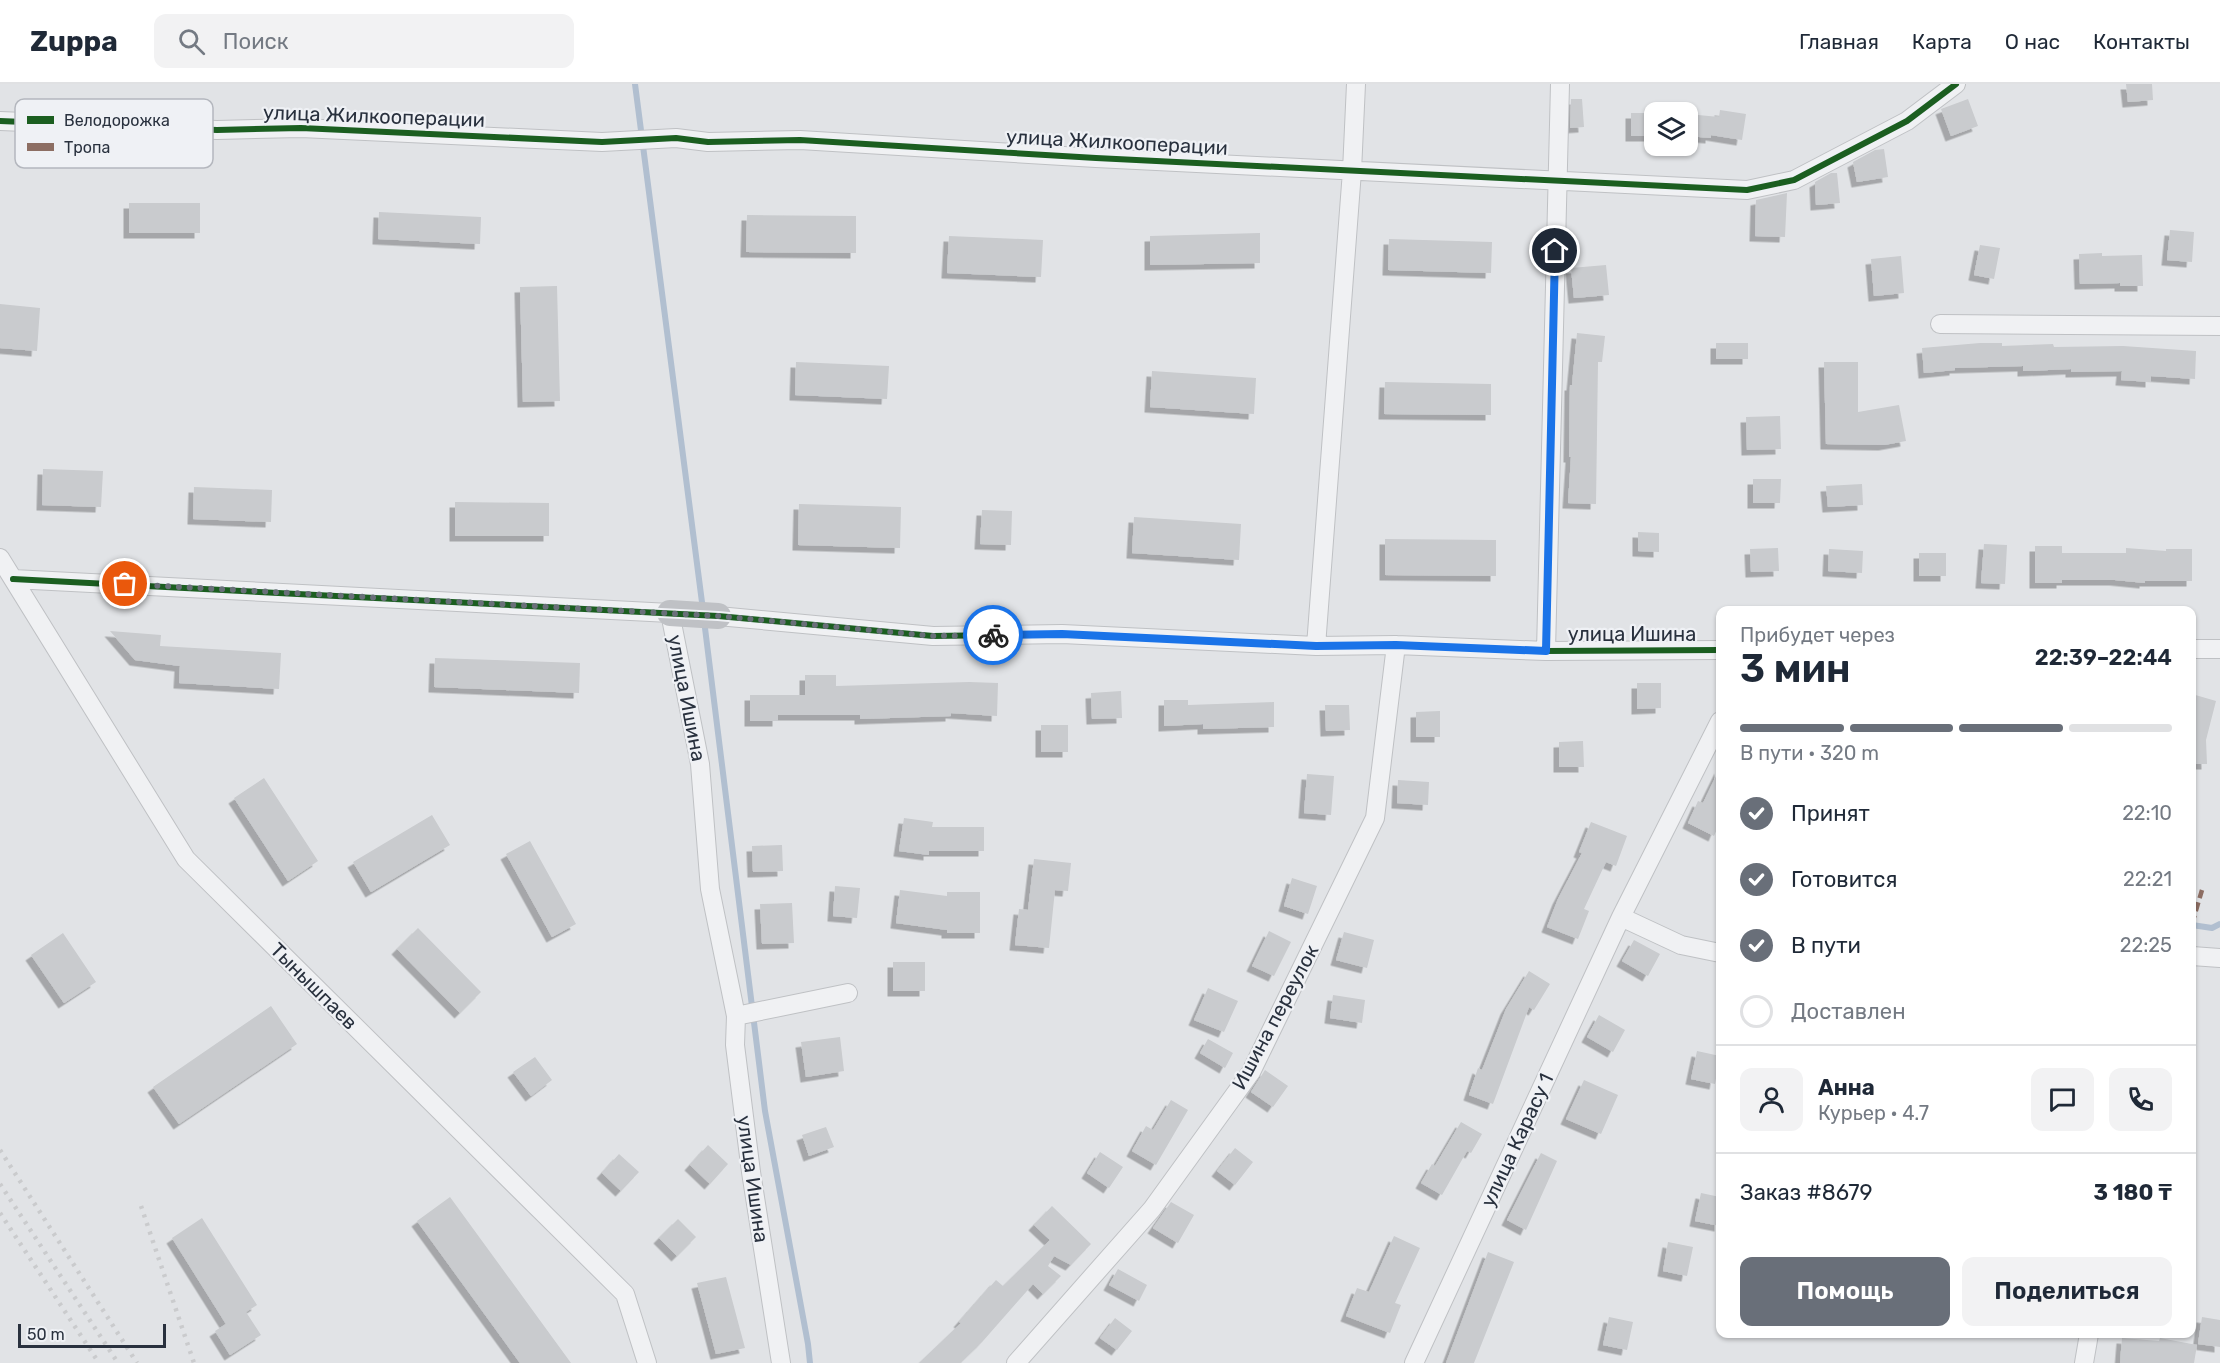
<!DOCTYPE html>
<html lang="ru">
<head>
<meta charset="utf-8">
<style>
	body { margin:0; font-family:Rubik,sans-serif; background:#f2f2f3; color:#1f2937; height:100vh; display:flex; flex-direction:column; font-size:22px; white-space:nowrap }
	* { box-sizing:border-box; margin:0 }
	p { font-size:20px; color:#747a83 }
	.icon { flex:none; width:33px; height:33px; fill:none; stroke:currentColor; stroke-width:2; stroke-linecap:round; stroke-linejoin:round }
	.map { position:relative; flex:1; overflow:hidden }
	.drawer { position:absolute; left:1716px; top:522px; width:480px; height:732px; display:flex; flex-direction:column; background:#fff; border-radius:12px; box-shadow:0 2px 4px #0004 }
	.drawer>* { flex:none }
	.controls { position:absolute; left:1644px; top:18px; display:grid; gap:12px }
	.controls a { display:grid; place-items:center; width:54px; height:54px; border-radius:12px; background:#fff; box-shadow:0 2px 4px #0004; font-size:30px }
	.scale { position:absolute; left:18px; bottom:15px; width:148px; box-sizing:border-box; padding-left:6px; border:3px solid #29313e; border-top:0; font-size:16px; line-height:21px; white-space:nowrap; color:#29313e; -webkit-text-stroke:4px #eff1f5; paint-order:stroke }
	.pin { position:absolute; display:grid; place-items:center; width:51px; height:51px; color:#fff; margin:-26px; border:3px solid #fff; border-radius:50%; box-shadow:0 2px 6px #0007 }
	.courier { position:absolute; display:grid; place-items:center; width:60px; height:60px; margin:-30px; border:4px solid #1a73e8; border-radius:50%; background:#fff; color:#222; box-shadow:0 2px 8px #0007 }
	.overview em { font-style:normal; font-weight:600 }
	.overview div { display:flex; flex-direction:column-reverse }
	.overview { display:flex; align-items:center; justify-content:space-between; height:102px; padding:0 24px }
	h1 { font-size:39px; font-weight:600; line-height:45px }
	.bar { display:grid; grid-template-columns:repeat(4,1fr); gap:9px 6px; align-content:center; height:72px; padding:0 24px }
	.bar i { height:8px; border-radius:4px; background:#e0e1e3 }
	.bar .current { background:#696f79 }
	.bar p { grid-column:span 4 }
	.line { display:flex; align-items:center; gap:15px; padding:0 24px; border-top:2px solid #e0e1e3 }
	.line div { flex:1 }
	.round { display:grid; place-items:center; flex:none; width:63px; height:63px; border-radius:12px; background:#f2f2f3 }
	ol { padding:0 24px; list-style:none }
	li { display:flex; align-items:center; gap:18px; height:66px }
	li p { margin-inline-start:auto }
	li .icon { padding:6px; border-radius:50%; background:#696f79; color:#fff; stroke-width:4 }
	li:last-child { color:#747a83 }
	li i { width:33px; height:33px; border:3px solid #e0e1e3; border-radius:50% }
	.primary-button { display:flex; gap:12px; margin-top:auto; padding:12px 24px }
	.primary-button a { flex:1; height:69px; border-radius:12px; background:#696f79; color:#fff; font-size:24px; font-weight:600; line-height:69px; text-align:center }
	.primary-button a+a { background:#f2f2f3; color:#1f2937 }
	header { display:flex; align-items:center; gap:36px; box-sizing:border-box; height:84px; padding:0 30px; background:#fff; border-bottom:2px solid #e0e1e3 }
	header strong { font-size:28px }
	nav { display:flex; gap:33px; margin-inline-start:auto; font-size:21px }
	.search { width:420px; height:54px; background:#f2f2f3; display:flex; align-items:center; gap:15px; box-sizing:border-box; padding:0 21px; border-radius:12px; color:#747a83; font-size:22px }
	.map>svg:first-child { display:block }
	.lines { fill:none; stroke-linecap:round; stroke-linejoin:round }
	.stream { stroke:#b1bfd0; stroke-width:6 }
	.building { fill:#c9cbce; filter:url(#shadow) }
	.street-casing { stroke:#bfc1c4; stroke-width:20 }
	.street { stroke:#f0f1f3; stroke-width:18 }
	.secondary { stroke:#bfc1c5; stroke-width:26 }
	.rail { stroke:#cacbcd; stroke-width:4.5; stroke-dasharray:3 6; stroke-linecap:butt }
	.quiet { stroke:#8d6e63; stroke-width:4.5; stroke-dasharray:9 4.5; stroke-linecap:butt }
	.cycleway-casing { stroke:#eff1f5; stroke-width:10 }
	.cycleway { stroke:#1b5e20; stroke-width:6 }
	.done { stroke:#696f79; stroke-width:6; stroke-dasharray:0 10.8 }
	.route { stroke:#1a73e8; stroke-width:8 }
	.labels { text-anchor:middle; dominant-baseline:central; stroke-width:4.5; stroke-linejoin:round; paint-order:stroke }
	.street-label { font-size:20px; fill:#29313e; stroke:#eff1f5 }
	.key { fill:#eff1f5; stroke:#b4b7be; stroke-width:1.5 }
	.key-label { font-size:16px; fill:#29313e }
</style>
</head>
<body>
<header>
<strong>Zuppa</strong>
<div class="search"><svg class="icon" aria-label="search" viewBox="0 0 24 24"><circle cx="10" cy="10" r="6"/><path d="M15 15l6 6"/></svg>Поиск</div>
<nav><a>Главная</a><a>Карта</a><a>О нас</a><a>Контакты</a></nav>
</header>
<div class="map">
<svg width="2220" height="1279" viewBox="0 0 2220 1279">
	<defs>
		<filter id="shadow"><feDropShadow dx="-5.5" dy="5.5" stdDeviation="0" flood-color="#0004"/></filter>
	</defs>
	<rect width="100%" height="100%" fill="#e1e3e6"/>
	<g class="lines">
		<!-- stream -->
		<path class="stream" d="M 635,0 L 703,526
			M 704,536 L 765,1027 L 808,1260 L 810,1279
			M 2192,841 L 2212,844 L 2220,840"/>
	</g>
	<!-- building -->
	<path class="building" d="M 2126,0 L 2152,0 L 2153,16 L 2128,18 Z
		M 1571,15 L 1582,15 L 1584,43 L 1570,44 Z
		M 1968,15 L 1978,42 L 1951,52 L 1941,25 Z
		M 1720,26 L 1746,30 L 1742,56 L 1711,51 L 1711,54 L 1688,52 L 1688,30 L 1719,33 Z
		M 1631,29 L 1654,29 L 1654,52 L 1631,52 Z
		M 1884,65 L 1888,93 L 1857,98 L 1853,78 L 1875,66 Z
		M 1831,89 L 1837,89 L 1840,119 L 1816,121 L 1815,98 Z
		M 1787,109 L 1785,153 L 1755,152 L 1756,116 Z
		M 129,119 L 200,119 L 200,149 L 129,149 Z
		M 379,128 L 481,133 L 480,160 L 378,155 Z
		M 747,131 L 856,132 L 856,169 L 746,168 Z
		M 2170,146 L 2194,148 L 2192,178 L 2167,176 Z
		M 1260,149 L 1260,179 L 1150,181 L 1150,152 Z
		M 949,152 L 1043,156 L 1041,193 L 947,189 Z
		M 1389,155 L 1492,158 L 1491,189 L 1388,186 Z
		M 1980,161 L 2000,164 L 1994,195 L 1974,191 Z
		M 2102,169 L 2102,172 L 2142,171 L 2143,202 L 2120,202 L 2120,199 L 2080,200 L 2079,170 Z
		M 1901,172 L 1904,209 L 1874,212 L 1871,175 Z
		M 1606,181 L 1609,211 L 1574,214 L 1571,184 Z
		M 557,202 L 560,317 L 523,318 L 520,203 Z
		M 0,220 L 40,224 L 37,267 L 0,264 Z
		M 1577,249 L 1605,252 L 1602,278 L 1598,278 L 1596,420 L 1568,419 L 1571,373 L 1569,373 L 1570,301 L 1572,301 Z
		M 1716,259 L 1748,259 L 1748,275 L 1716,275 Z
		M 1980,259 L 2002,259 L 2002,262 L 2053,260 L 2054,263 L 2123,262 L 2196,267 L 2195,295 L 2151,292 L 2151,298 L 2121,296 L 2122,287 L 2071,288 L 2071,285 L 2023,287 L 2023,282 L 1955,284 L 1955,286 L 1924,289 L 1922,264 Z
		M 796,278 L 889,282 L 887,315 L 795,311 Z
		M 1824,278 L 1858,278 L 1858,328 L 1899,321 L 1906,357 L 1884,361 L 1826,360 Z
		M 1152,287 L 1256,294 L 1254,330 L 1150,323 Z
		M 1385,298 L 1491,300 L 1491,331 L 1384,330 Z
		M 1780,332 L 1781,365 L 1747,366 L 1746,333 Z
		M 43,385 L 103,387 L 101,423 L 42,421 Z
		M 1753,395 L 1781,395 L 1780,419 L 1753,419 Z
		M 1862,400 L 1863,421 L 1828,423 L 1826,402 Z
		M 194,403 L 272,406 L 271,438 L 193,435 Z
		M 455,418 L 549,419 L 549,452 L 455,452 Z
		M 799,420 L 901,423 L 900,464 L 798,461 Z
		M 982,426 L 1012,427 L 1011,461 L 980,460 Z
		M 1134,433 L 1241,440 L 1239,476 L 1132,469 Z
		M 1638,448 L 1659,449 L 1659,468 L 1638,467 Z
		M 1385,455 L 1496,456 L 1496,492 L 1385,491 Z
		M 1984,460 L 2007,461 L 2005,500 L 1981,499 Z
		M 2035,462 L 2062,462 L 2062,469 L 2126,469 L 2126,464 L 2166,467 L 2166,465 L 2192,465 L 2192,497 L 2145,497 L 2145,499 L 2115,496 L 2062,496 L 2062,499 L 2035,499 Z
		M 1778,464 L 1779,487 L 1751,488 L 1750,465 Z
		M 1829,465 L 1863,467 L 1862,489 L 1828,487 Z
		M 1919,469 L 1946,469 L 1946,492 L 1919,492 Z
		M 110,547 L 161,551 L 160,562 L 281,569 L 279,605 L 179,599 L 180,582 L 135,576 Z
		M 435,574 L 580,579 L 579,609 L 434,603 Z
		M 805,591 L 836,591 L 836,602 L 969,598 L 998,599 L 997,632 L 951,629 L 951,632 L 860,635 L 860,631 L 778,631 L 778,637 L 750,637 L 750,611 L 805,611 Z
		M 1637,599 L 1661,599 L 1661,624 L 1637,625 Z
		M 1121,607 L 1122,634 L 1092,635 L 1091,609 Z
		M 2192,610 L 2216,617 L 2206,656 L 2207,680 L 2192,680 Z
		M 1164,616 L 1188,616 L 1188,621 L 1274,618 L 1274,643 L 1203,645 L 1203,640 L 1164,642 Z
		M 1325,621 L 1349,621 L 1350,646 L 1326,647 Z
		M 1440,627 L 1440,653 L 1416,653 L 1416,628 Z
		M 1041,641 L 1068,641 L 1068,668 L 1041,668 Z
		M 1583,657 L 1584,683 L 1559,683 L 1559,658 Z
		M 1720,684 L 1720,738 L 1714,752 L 1688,739 L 1698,717 L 1703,719 Z
		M 1307,690 L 1334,692 L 1331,731 L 1304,729 Z
		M 264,694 L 318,777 L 288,797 L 234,714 Z
		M 1398,696 L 1429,698 L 1428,721 L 1397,719 Z
		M 432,731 L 450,761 L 371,808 L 353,778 Z
		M 904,734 L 933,738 L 932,743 L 984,743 L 984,767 L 929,767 L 929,771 L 899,767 Z
		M 1591,738 L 1627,752 L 1616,782 L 1606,778 L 1584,825 L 1589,827 L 1578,855 L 1547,843 L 1558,815 L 1582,769 L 1579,768 Z
		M 530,757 L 576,840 L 552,853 L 506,770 Z
		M 782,761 L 783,787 L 753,788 L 752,762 Z
		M 1034,775 L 1071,779 L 1068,807 L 1055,806 L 1049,864 L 1015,861 L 1019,825 L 1028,826 Z
		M 1292,794 L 1317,802 L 1308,830 L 1284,822 Z
		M 835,802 L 860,804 L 857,834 L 833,832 Z
		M 900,806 L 947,812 L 947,808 L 980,808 L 980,849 L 947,849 L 947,846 L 896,839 Z
		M 792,819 L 794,859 L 762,860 L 760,820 Z
		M 418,844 L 481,908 L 460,929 L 397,865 Z
		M 1269,847 L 1291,858 L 1274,892 L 1252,882 Z
		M 1344,848 L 1374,856 L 1367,884 L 1336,876 Z
		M 63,849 L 96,898 L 64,919 L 31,871 Z
		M 1634,856 L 1660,870 L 1648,892 L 1622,877 Z
		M 893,878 L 925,878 L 925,907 L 893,907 Z
		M 1529,887 L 1550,900 L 1534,926 L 1529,923 L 1493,1020 L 1469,1011 L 1478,984 L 1482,986 L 1506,925 Z
		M 1208,904 L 1238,917 L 1224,948 L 1194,936 Z
		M 1333,911 L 1365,916 L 1362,939 L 1330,934 Z
		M 271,922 L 297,960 L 179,1040 L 153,1003 Z
		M 1599,931 L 1625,946 L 1613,968 L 1587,953 Z
		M 840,953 L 844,987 L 806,993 L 801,958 Z
		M 1208,955 L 1233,969 L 1225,984 L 1200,969 Z
		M 1697,967 L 1720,972 L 1715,1000 L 1691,995 Z
		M 535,973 L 552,996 L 531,1012 L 513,988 Z
		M 1265,986 L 1288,1002 L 1273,1023 L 1251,1008 Z
		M 1584,996 L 1618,1011 L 1601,1050 L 1566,1035 Z
		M 1171,1016 L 1188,1026 L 1156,1081 L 1132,1067 L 1146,1042 L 1153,1046 Z
		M 1461,1038 L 1482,1050 L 1471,1069 L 1467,1067 L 1442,1111 L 1421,1099 L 1432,1080 L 1435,1082 Z
		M 826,1043 L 834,1063 L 809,1072 L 802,1051 Z
		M 708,1061 L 728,1080 L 710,1100 L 690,1081 Z
		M 1235,1064 L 1253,1078 L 1235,1101 L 1217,1087 Z
		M 1100,1068 L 1123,1083 L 1109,1104 L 1087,1089 Z
		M 1541,1069 L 1557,1077 L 1526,1146 L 1507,1136 Z
		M 619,1070 L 639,1088 L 621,1107 L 602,1089 Z
		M 1701,1109 L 1720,1113 L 1720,1142 L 1695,1137 Z
		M 450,1113 L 571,1279 L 520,1279 L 417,1137 Z
		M 1171,1118 L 1194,1131 L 1178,1159 L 1153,1144 Z
		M 1052,1122 L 1091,1160 L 1071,1181 L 1054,1172 L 1048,1182 L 1061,1192 L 1043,1210 L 1033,1200 L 982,1258 L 960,1279 L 919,1279 L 961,1239 L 959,1238 L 996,1196 L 1003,1202 L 1050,1156 L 1034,1141 Z
		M 202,1134 L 257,1221 L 246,1228 L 261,1251 L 230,1271 L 215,1247 L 226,1240 L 172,1154 Z
		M 678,1135 L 696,1153 L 677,1172 L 659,1154 Z
		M 1394,1152 L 1420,1164 L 1395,1219 L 1401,1221 L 1390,1249 L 1346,1232 L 1357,1204 L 1369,1208 Z
		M 1668,1158 L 1693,1163 L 1687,1192 L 1663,1187 Z
		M 1488,1168 L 1514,1178 L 1474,1279 L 1446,1279 Z
		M 1118,1185 L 1147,1201 L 1139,1217 L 1109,1201 Z
		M 726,1193 L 745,1264 L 716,1270 L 697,1199 Z
		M 1609,1233 L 1633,1238 L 1627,1266 L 1603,1261 Z
		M 2202,1233 L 2220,1236 L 2220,1263 L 2198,1260 Z
		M 1115,1234 L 1132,1247 L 1117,1266 L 1100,1254 Z
		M 2122,1254 L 2159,1257 L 2160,1254 L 2197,1261 L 2194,1279 L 2120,1279 Z"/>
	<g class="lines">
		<defs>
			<path id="street" d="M 0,37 L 217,46 L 301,44 L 602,58 L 676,54 L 708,58 L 800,56 L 1096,74 L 1747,106 L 1794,96 L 1907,37 L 1956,0
				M 1940,240 L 2220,242
				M 0,474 L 186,775 L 625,1210 L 647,1279
				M 13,495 L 670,529 L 700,680 L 710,805 L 736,932 L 735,961 L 751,1088 L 781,1279
				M 718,532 L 933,552 L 1062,550 L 1316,562 L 1396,561 L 1546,567 L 1720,566
				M 1316,562 L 1352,87 L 1356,0
				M 2192,565 L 2220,565
				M 1546,567 L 1560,0
				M 1621,833 L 1681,861 L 1720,869
				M 2192,872 L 2220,874
				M 736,932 L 848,909
				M 1016,1279 L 1152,1125 L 1251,988 L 1375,734 L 1396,561
				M 1414,1279 L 1621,833 L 1720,637
				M 2084,1279 L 2089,1250"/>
		</defs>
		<!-- street casing -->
		<use href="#street" class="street-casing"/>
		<!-- street -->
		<use href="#street" class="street"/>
		<!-- secondary -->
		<path class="secondary" d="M 670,529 L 718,532"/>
		<!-- rail -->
		<path class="rail" d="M 0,1066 L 137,1279
			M 0,1100 L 118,1279
			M 141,1122 L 194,1279
			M 0,1129 L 99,1279"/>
		<!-- quiet -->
		<path class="quiet" d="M 2192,840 L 2202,806"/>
		<defs>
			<path id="cycleway" d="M 0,37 L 217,46 L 301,44 L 602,58 L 676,54 L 708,58 L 800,56 L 1096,74 L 1747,106 L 1794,96 L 1907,37 L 1956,0
				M 13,495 L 718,532 L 933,552 L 1062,550 L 1316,562 L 1396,561 L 1546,567 L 1720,566"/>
		</defs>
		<!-- cycleway casing -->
		<use href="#cycleway" class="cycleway-casing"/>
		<!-- cycleway -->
		<use href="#cycleway" class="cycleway"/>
	</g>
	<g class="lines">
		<!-- done -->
		<path class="done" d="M 125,500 L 718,532 L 933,552 L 993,551"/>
		<!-- route -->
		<path class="route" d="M 993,551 L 1062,550 L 1316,562 L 1396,561 L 1546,567 L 1555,167"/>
	</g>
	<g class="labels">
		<!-- street labels -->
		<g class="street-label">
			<text transform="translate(374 32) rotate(2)">улица Жилкооперации</text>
			<text transform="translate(1117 58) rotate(3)">улица Жилкооперации</text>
			<text x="1632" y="550">улица Ишина</text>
			<text transform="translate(687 614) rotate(79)">улица Ишина</text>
			<text transform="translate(314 902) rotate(45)">Тынышпаев</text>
			<text transform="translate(1275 933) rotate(-62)">Ишина переулок</text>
			<text transform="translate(1517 1056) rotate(-65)">улица Карасу 1</text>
			<text transform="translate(753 1095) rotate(82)">улица Ишина</text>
		</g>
	</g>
	<!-- legend -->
	<rect x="15" y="15" width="198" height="69" rx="9" class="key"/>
	<rect x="27" y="32" width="27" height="8" fill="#1b5e20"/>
	<rect x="27" y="59" width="27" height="8" fill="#8d6e63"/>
	<g class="key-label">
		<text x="64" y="42">Велодорожка</text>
		<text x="64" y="69">Тропа</text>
	</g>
</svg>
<div class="controls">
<a><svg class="icon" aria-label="layers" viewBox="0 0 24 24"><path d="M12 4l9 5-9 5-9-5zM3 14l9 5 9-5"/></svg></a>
</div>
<div class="scale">50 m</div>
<div class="pin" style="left:125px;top:500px;background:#ea580c"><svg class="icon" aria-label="bag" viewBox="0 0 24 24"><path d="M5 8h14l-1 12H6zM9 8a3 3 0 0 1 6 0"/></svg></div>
<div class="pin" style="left:1555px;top:167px;background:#1f2937"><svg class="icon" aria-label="home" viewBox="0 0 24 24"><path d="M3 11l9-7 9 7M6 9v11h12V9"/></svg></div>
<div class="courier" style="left:993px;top:551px"><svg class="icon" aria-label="bike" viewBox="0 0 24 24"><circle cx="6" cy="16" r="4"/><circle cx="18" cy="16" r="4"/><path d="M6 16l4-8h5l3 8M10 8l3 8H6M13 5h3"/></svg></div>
<section class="drawer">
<div class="overview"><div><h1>3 мин</h1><p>Прибудет через</p></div><em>22:39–22:44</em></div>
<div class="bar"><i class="current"></i><i class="current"></i><i class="current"></i><i></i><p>В пути · 320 m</p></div>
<ol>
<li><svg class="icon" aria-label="check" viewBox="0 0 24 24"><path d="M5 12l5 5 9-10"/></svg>Принят<p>22:10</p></li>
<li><svg class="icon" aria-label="check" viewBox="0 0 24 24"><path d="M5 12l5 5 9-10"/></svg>Готовится<p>22:21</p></li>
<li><svg class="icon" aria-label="check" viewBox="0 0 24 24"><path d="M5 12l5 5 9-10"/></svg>В пути<p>22:25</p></li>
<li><i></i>Доставлен</li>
</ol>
<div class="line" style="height:108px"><a class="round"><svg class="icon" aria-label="person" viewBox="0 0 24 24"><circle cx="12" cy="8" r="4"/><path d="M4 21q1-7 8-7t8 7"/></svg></a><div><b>Анна</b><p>Курьер · 4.7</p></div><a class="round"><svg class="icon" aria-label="chat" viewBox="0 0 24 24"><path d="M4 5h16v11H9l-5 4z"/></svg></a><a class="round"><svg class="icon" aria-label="phone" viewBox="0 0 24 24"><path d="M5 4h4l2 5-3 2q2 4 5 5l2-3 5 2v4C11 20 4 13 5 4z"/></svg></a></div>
<div class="line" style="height:78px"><div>Заказ #8679</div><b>3 180 ₸</b></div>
<div class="primary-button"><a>Помощь</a><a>Поделиться</a></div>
</section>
</div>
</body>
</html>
